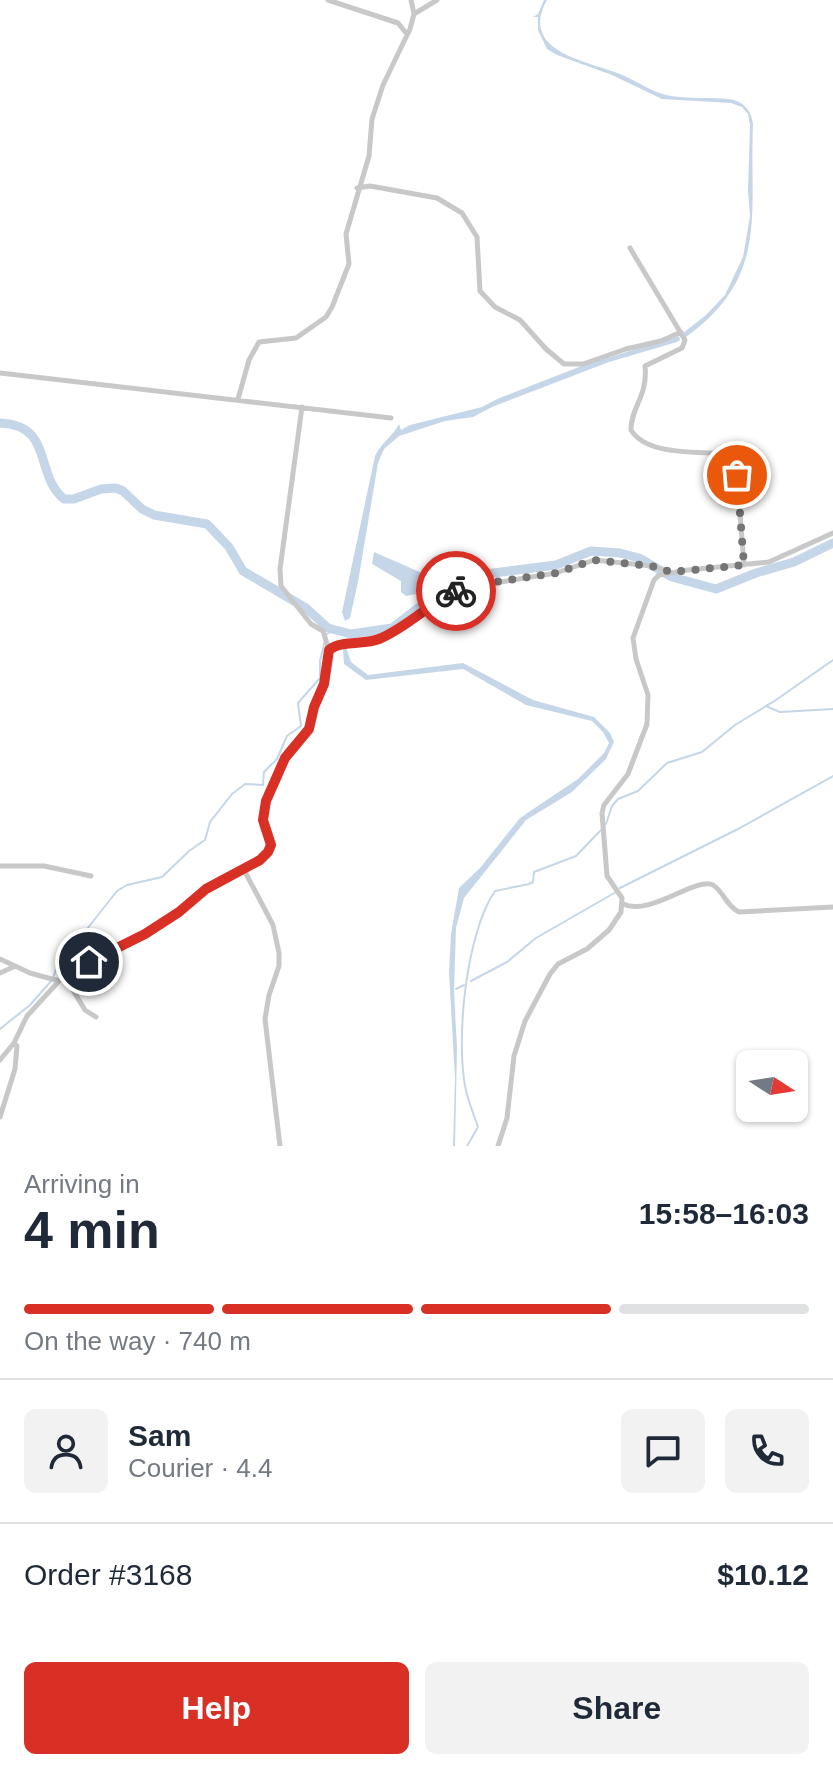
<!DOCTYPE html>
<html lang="en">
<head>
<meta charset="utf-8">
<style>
	body { margin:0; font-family:Arial,sans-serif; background:#f2f2f3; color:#1f2937; height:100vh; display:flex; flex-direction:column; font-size:30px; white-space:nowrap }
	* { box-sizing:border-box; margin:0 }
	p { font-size:26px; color:#747a83 }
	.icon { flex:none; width:44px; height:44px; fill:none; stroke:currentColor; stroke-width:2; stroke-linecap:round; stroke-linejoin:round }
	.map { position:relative; height:1146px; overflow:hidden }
	.details { display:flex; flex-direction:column; background:#fff; flex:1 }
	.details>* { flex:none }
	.needle { width:52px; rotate:102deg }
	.buttons { position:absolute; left:736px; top:1050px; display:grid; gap:16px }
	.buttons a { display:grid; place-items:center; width:72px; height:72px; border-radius:12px; background:#fff; box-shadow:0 2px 6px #0004; font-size:40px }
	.pin { position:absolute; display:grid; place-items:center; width:68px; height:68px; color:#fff; margin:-34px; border:4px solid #fff; border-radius:50%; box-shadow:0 2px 8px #0007 }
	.courier { position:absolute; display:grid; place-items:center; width:80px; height:80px; margin:-40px; border:6px solid #d93025; border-radius:50%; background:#fff; color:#222; box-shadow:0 2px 10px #0007 }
	.overview em { font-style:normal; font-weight:600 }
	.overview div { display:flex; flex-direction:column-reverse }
	.overview { display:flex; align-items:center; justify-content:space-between; height:136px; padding:0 24px }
	h1 { font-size:52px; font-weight:600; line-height:60px }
	.bar { display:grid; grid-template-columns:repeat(4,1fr); gap:12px 8px; align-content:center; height:96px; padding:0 24px }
	.bar i { height:10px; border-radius:6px; background:#e0e1e3 }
	.bar .current { background:#d93025 }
	.bar p { grid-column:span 4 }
	.line { display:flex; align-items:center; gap:20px; padding:0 24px; border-top:2px solid #e0e1e3 }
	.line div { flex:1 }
	.round { display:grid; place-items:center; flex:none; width:84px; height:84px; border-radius:12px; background:#f2f2f3 }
	.cta { display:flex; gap:16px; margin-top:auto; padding:16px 24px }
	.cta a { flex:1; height:92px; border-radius:12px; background:#d93025; color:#fff; font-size:32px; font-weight:600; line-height:92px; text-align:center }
	.cta a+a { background:#f2f2f3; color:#1f2937 }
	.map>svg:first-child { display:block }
	.water { fill:#c5d6e8 }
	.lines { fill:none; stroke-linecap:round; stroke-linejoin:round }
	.stream { stroke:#c5d6e8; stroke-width:2 }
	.river { stroke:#c5d6e8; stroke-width:9 }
	.minor { stroke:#c8c8c8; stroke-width:5 }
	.done { stroke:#757575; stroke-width:8; stroke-dasharray:0 14.4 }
	.route { stroke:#d93025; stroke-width:10 }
</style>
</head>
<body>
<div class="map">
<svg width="833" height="1146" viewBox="0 0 833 1146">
	<rect width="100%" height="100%" fill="#fff"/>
	<!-- water -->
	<path class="water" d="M 544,0 L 547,0 C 518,52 588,61 620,74 C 635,80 650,91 666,95 C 688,100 712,96 734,100 C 745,103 752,113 753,124 C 749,214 770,276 686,337 L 683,333 L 706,315 L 725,295 L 743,257 L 750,216 L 748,191 L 750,125 L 748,114 L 742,107 L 731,103 L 662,99 L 612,75 L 557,55 L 547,49 L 538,30 L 538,17 L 533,17 L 538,14 Z
		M 679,336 L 680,340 L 677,342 L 609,362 L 492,407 L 473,417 L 445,421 L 399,436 L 384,449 L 378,463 L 358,582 L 350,618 L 345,621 L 342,612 L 375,456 C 381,443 393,436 399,424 L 401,430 L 410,425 L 482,407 L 497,399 L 584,365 Z
		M 374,552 L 422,573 L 425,571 L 434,577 L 416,594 L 406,596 L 401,592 L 401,581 L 372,564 Z
		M 346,647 L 351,662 L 368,675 L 463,663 L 533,700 L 594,717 L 610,733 L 614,742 L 606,759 L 572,792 L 526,820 L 464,898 L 456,928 L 454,991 L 457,1048 L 455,1146 L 453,1146 L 455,1079 L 449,972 L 451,934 L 459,888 L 480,868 L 520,818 L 578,779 L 604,753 L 609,743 L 603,732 L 592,721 L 526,705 L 463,669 L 366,680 L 344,664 L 343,649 Z"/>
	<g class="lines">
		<!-- stream -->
		<path class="stream" d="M 327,634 L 336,629
			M 768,707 L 780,712 L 833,709
			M 606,824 L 612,806 L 618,799 L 638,791 L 667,763 L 702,752 L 735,725 L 776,700 L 833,660
			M 620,888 L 740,828 L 833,776
			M 471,981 L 507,962 L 536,938 L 616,892
			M 456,989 L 464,985
			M 0,1029 L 30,1005 L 52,980 L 59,962 L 79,951 L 87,929 L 117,891 L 127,885 L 162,877 L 189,851 L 205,840 L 210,822 L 232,794 L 245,784 L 263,785 L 264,772 L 277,759 L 287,736 L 301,726 L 298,703 L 320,678 L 320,661 L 325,640
			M 467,1146 L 478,1127 C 474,1115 469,1103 466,1091 C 455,1041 466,933 495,891 L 529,884 L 533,882 L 534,872 L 576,856 L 602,829"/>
		<!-- river -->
		<path class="river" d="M 0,423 C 54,425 34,475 64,499 L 74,499 L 101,489 L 116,488 L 123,491 L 142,509 L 154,515 L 207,524 L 229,547 L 243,571 L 306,608 L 328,628 L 351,634 L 392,628 L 436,594 L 470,576 L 556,565 L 591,551 L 620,553 L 639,558 L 672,577 L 716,589 L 756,573 L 794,562 L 833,543"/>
		<!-- minor -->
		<path class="minor" d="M 328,0 L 398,23 L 406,33
			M 414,14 L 437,0
			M 357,188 L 370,186 L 437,198 L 462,213 L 477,237 L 480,291 L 495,307 L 520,320 L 546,349 L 564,364 L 583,364 L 626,349 L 661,341 L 681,332
			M 630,248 L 685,340 L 682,348 L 645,366 C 648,397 631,406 631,430 C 647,456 697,451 724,454 L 733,459 L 737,475 L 744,565
			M 0,373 L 391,418
			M 238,399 L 249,360 L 259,342 L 296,338 L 326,317 L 332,307 L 349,264 L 346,234 L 369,156 L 372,119 L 383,85 L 410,29 L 414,14 L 411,0
			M 330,649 L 339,645 L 374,641 L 396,631 L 437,600 L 463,588 L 556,573 L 594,560 L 652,566 L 670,572
			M 0,866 L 44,866 L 91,876
			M 244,870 L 273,925 L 279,953 L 279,966 L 269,995 L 265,1019 L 280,1146
			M 623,904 C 650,917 696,876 713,885 C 724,892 726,906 739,912 L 833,907
			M 0,959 L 30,973 L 59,981
			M 0,973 L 13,967
			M 65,977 L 85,1010 L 96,1017
			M 0,1060 L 14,1043 L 27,1016 L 59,981 L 81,964 L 125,946 L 145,934 L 179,912 L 206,889 L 260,860 L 270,849 L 270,837 L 263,820 L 266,801 L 285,758 L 309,729 L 326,677 L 329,650 L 323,631 L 311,624 L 281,586 L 280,569 L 302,407
			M 0,1117 L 15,1069 L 17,1046 L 14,1043
			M 498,1146 L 507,1118 L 514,1056 L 525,1021 L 550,974 L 558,964 L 587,949 L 609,930 L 621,912 L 622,898 L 607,876 L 602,813 L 604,805 L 628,774 L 647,724 L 648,695 L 636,659 L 633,638 L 654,580 L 659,575 L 688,570 L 769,562 L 833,533"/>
	</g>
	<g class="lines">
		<!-- done -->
		<path class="done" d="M 456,591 L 475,585 L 556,573 L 594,560 L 652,566 L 671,572 L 744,565 L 737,475"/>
		<!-- route -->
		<path class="route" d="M 89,962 L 145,934 L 179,912 L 206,889 L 260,860 L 268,852 L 271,845 L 263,820 L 266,801 L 285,758 L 309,729 L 314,707 L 324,684 L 329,650 C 342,640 364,645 379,639 C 408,627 428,604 456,591"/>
	</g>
</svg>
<div class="buttons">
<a><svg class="needle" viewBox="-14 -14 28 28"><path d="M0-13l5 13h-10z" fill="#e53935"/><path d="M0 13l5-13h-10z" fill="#747a83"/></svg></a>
</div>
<div class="pin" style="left:737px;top:475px;background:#ea580c"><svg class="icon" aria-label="bag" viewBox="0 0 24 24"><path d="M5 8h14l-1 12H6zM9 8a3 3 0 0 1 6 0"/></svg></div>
<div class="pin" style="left:89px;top:962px;background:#1f2937"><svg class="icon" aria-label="home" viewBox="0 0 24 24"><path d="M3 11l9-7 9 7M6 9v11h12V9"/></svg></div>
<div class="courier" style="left:456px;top:591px"><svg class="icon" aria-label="bike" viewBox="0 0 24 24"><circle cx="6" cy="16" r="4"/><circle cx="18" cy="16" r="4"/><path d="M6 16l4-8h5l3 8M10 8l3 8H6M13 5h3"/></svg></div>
</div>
<section class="details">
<div class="overview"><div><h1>4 min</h1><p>Arriving in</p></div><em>15:58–16:03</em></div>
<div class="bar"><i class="current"></i><i class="current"></i><i class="current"></i><i></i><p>On the way · 740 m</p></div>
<div class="line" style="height:144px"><a class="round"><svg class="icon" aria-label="person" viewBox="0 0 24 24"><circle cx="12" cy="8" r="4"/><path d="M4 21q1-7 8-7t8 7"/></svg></a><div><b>Sam</b><p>Courier · 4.4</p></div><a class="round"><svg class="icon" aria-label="chat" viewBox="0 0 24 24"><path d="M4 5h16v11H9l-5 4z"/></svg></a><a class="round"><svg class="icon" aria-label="phone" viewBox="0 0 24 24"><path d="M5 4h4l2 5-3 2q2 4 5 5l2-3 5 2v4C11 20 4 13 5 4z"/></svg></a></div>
<div class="line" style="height:104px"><div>Order #3168</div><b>$10.12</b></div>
<div class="cta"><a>Help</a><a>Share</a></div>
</section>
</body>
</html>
